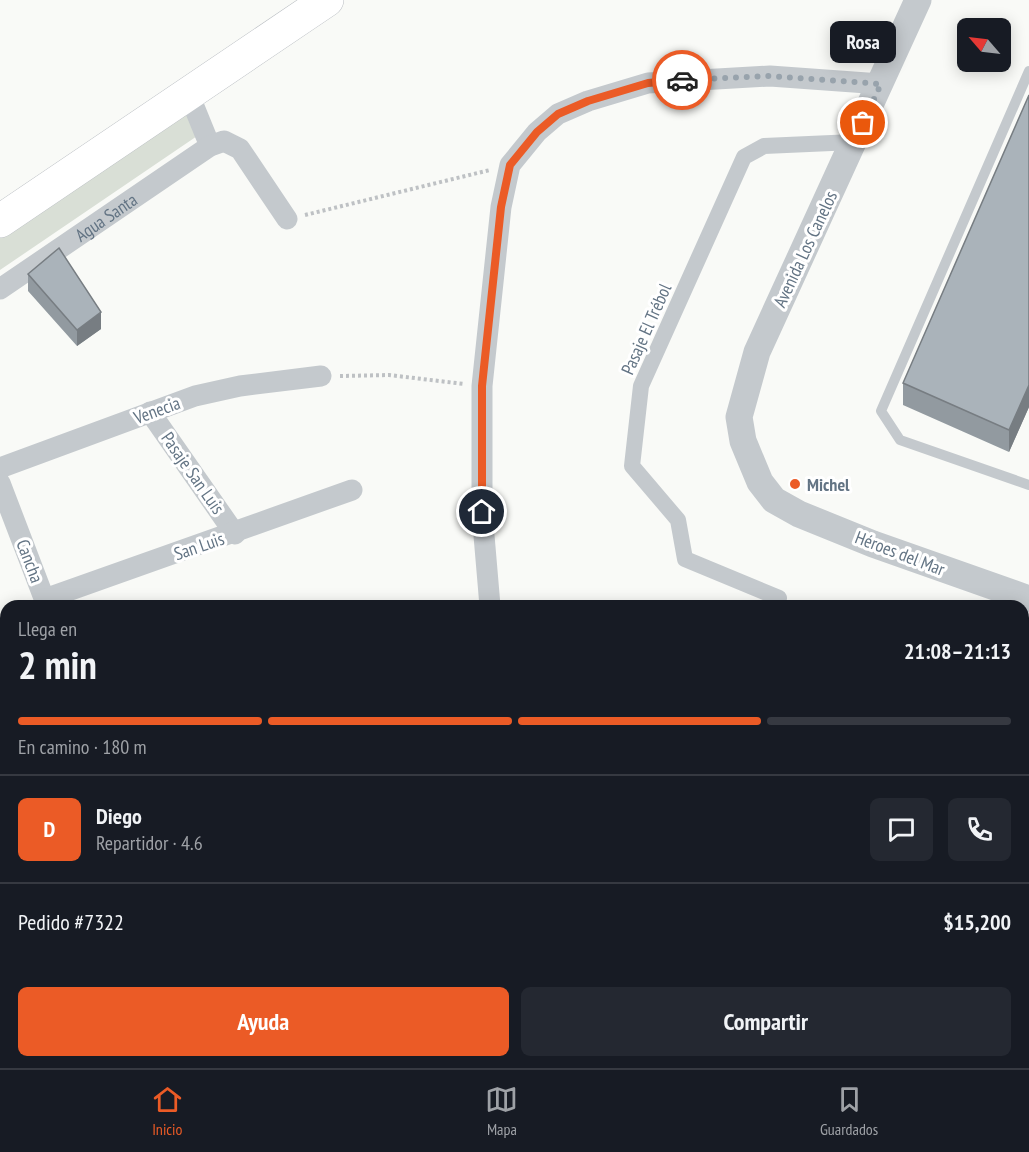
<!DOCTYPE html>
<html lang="es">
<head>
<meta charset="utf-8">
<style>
	body { margin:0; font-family:"PT Sans Narrow",sans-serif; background:#242831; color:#f1f3f6; height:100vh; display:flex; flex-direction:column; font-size:22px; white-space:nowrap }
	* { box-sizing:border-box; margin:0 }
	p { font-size:20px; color:#9ea1a6 }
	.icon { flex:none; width:33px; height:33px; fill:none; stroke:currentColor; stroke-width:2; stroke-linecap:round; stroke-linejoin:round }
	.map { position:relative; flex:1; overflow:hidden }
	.side { position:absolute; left:0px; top:600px; width:1029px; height:468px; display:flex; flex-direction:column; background:#171b24; border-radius:18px 18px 0 0; box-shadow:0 3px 15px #0003 }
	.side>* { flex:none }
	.needle { width:39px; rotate:298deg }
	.fabs { position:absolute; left:957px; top:18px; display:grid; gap:12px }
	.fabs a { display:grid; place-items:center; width:54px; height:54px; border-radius:9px; background:#171b24; box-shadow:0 3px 15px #0003; font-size:30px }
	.pin { position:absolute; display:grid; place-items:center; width:51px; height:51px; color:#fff; margin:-26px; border:3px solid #fff; border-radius:50%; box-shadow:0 2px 6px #0007 }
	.courier { position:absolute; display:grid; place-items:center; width:60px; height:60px; margin:-30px; border:4px solid #eb5b26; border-radius:50%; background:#fff; color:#222; box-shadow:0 2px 8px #0007 }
	.bubble { position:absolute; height:42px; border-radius:9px; background:#171b24; box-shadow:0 3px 15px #0003; font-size:20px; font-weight:700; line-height:42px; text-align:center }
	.overview em { font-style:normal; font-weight:700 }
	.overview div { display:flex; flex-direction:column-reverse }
	.overview { display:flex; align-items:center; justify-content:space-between; height:102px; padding:0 18px }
	h1 { font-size:39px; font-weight:700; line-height:45px }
	.bar { display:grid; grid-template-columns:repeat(4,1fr); gap:9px 6px; align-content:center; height:72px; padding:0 18px }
	.bar i { height:8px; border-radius:4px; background:#363941 }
	.bar .current { background:#eb5b26 }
	.bar p { grid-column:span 4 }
	.line { display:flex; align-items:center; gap:15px; padding:0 18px; border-top:2px solid #363941 }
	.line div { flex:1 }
	.round { display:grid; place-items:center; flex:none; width:63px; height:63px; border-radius:9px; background:#242831 }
	.primary-button { display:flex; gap:12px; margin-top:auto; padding:12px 18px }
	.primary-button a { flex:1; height:69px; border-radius:9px; background:#eb5b26; color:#fff; font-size:24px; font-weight:700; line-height:69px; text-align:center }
	.primary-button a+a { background:#242831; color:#f1f3f6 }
	.tabs { display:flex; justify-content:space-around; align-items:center; height:84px; border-top:2px solid #363941; background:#171b24; font-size:16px; color:#9ea1a6 }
	.tabs a { display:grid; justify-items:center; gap:3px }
	.tabs .current { color:#eb5b26 }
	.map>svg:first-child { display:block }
	.green { fill:#d9dfd6 }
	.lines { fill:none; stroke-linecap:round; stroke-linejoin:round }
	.primary-casing { stroke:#b8bcc1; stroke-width:34 }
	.path { stroke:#bec1c4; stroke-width:4; stroke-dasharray:3 3; stroke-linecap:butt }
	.service { stroke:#c4c9cd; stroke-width:10 }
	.pedestrian { stroke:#c4c9cd; stroke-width:16 }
	.minor { stroke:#c4c9cd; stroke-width:21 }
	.tertiary { stroke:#c4c9cd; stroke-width:27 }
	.primary { stroke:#fff; stroke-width:33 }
	.wall { fill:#929aa0 }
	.shaded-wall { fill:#777d82 }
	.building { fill:#aab3ba; stroke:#777d82; stroke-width:1.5 }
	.done { stroke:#98a3ac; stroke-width:6; stroke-dasharray:0 10.8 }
	.route { stroke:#eb5b26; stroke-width:8 }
	.poi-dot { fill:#eb5b26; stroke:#fff; stroke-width:2 }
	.labels { text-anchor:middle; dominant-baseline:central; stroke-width:6; stroke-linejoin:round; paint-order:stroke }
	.street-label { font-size:18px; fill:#637484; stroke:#fff }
	.poi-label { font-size:18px; font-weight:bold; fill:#637484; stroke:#fff; text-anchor:start }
</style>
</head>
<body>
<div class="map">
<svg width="1029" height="1068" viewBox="0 0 1029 1068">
	<rect width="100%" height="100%" fill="#f9faf7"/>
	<!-- green -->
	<path class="green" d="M 193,87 L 203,132 L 0,270 L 0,220 Z
		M 1023,670 L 1029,671 L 1029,796 L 1023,795 Z"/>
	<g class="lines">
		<defs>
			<path id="primary" d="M 0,221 L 327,0"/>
		</defs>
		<!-- primary casing -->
		<use href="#primary" class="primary-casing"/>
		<!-- path -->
		<path class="path" d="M 305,215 L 490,170
			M 340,376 L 389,375 L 464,384
			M 0,988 L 6,997
			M 430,1062 L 431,1068
			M 464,1062 L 479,1068"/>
		<!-- service -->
		<path class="service" d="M 1029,71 L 881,411 L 900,440 L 1029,485"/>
		<!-- pedestrian -->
		<path class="pedestrian" d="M 779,598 L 685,559 L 678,520 L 632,466 L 641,386 L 744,157 L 764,146 L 854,142"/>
		<!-- minor -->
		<g class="minor">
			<path d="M 188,92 L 210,146"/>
			<path id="s1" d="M 0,289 L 210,146 L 224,141 L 240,149 L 287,219"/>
			<path d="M 150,412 L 235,534"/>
			<path d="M 0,468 L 195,396 L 240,386 L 321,376"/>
			<path d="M 0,483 L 47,606"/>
			<path d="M 45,599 L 352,490"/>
			<path d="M 490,606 L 482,512 L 482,386 L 501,207 L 510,165 L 537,132 L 558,114 L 588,101 L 648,83 L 770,76 L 881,84"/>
			<path d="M 0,724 L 6,722"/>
			<path d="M 1023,838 L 1029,839"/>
			<path d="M 1023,888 L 1029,869"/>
			<path d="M 18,1068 L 26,1062"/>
			<path d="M 232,1068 L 234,1062"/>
			<path d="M 318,1068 L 320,1062"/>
			<path d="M 976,1068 L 977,1062"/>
		</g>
		<!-- tertiary -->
		<path class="tertiary" d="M 918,0 L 757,352 L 739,417 L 743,441 L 760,482 L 774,500 L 799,514 L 873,544 L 1029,599"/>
		<!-- primary -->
		<use href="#primary" class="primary"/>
	</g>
	<!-- wall -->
	<path class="wall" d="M 1029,95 L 1029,407 L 1009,452 L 903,405 L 903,383 Z
		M 28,274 L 101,329 L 77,346 L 28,291 Z"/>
	<!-- shaded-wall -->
	<path class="shaded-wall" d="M 101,312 L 101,329 L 77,346 L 77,330 Z
		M 1029,385 L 1029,407 L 1009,452 L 1009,430 Z"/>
	<!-- building -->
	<path class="building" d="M 1029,95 L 1029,385 L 1009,430 L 903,383 Z
		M 59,248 L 101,312 L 77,330 L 28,274 Z"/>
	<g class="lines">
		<!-- done -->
		<path class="done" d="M 682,80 L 770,76 L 881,84 L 863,123"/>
		<!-- route -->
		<path class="route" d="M 482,512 L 482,386 L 501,207 L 510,165 L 537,132 L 558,114 L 588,101 L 648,83 L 682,80"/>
	</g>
	<!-- markers -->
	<circle class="poi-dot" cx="795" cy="484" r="6"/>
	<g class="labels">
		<!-- street labels -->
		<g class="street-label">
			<text stroke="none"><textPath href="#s1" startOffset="128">Agua Santa</textPath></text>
			<text transform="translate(805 249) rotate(-65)">Avenida Los Canelos</text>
			<text transform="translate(646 329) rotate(-66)">Pasaje El Trébol</text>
			<text transform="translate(157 410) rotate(-20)">Venecia</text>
			<text transform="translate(193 473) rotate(55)">Pasaje San Luis</text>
			<text transform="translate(199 546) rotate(-19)">San Luis</text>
			<text transform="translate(900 553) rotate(21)">Héroes del Mar</text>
			<text transform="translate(30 561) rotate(69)">Cancha</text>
		</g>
		<!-- poi labels -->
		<g class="poi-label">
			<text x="807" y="484">Michel</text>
		</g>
	</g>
</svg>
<div class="fabs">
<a><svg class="needle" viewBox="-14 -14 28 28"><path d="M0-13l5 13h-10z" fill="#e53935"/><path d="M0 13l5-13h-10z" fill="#9ea1a6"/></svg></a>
</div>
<div class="pin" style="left:863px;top:123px;background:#ea580c"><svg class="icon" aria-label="bag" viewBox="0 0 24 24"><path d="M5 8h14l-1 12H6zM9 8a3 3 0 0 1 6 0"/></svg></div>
<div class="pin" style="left:482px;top:512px;background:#1f2937"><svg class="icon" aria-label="home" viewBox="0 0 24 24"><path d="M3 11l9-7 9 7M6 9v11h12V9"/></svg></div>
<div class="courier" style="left:682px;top:80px"><svg class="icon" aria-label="car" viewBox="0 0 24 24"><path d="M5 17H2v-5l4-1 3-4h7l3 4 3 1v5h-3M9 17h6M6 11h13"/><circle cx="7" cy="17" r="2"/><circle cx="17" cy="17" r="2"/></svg></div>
<div class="bubble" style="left:830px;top:21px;width:66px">Rosa</div>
<section class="side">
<div class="overview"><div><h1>2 min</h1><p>Llega en</p></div><em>21:08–21:13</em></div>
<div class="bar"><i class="current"></i><i class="current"></i><i class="current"></i><i></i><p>En camino · 180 m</p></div>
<div class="line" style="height:108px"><b class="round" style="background:#eb5b26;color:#fff">D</b><div><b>Diego</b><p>Repartidor · 4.6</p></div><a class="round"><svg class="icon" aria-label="chat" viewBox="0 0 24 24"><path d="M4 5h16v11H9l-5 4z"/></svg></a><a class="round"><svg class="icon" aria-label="phone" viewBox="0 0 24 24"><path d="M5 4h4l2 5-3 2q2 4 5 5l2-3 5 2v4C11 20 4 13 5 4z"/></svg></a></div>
<div class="line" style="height:78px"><div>Pedido #7322</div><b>$15,200</b></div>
<div class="primary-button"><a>Ayuda</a><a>Compartir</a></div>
</section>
</div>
<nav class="tabs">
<a class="current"><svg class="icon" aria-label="home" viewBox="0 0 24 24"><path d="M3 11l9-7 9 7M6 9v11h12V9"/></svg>Inicio</a>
<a><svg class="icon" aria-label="map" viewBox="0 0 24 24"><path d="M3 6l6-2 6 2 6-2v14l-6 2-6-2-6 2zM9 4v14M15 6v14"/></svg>Mapa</a>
<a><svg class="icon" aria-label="saved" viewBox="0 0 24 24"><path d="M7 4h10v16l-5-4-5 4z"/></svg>Guardados</a>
</nav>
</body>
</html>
